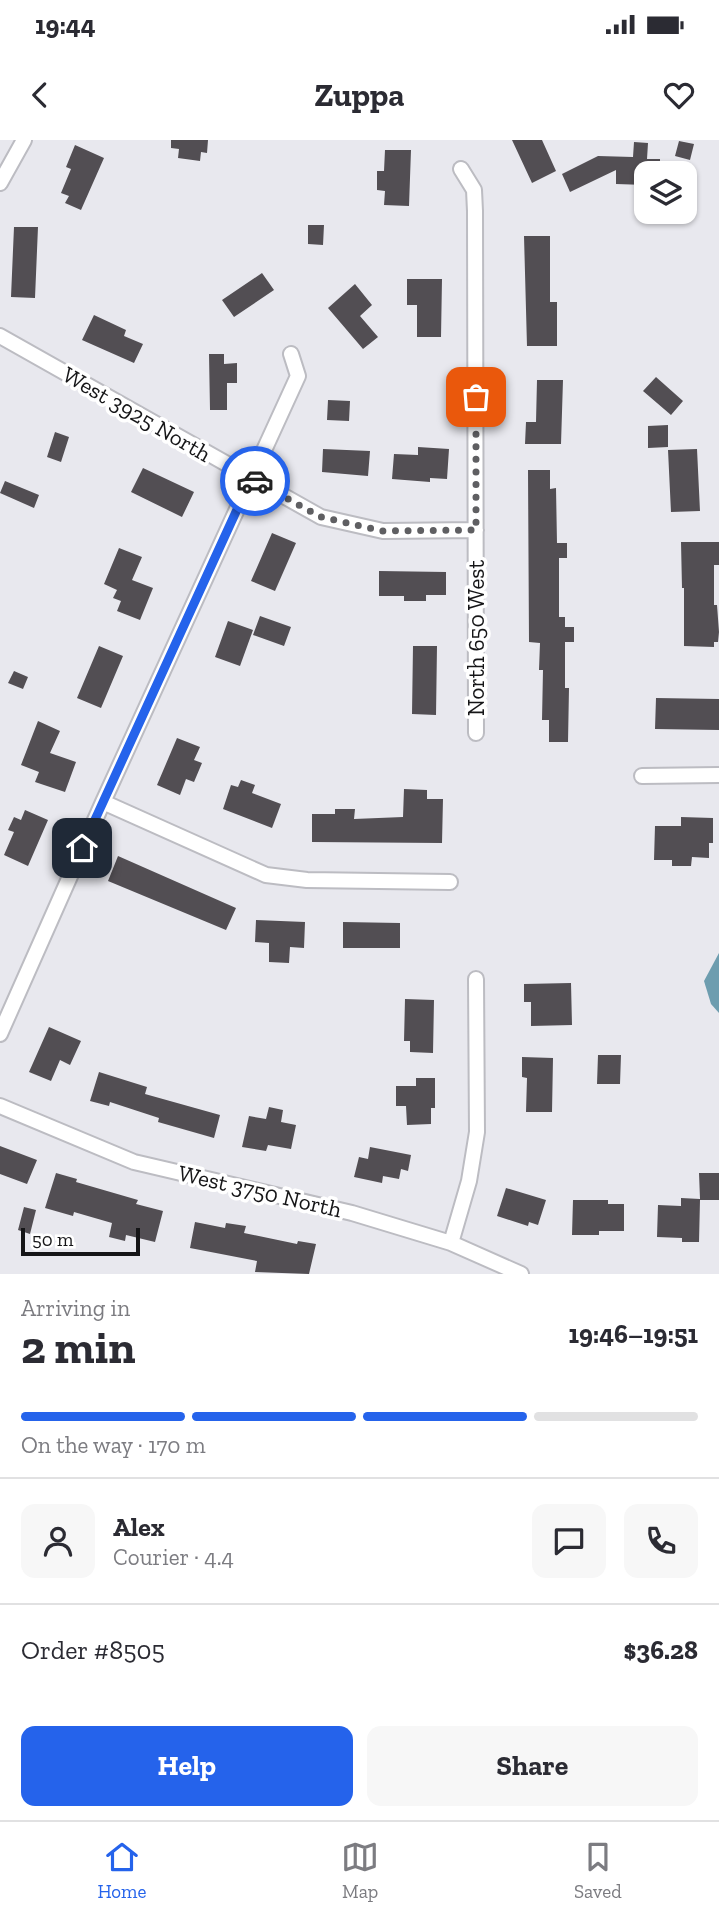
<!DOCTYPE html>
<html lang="en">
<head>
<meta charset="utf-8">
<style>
	body { margin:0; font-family:"Zilla Slab",serif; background:#f7f7f7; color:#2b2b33; height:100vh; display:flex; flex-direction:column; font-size:26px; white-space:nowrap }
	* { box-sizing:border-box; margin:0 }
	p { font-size:23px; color:#7c7c81 }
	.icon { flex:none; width:38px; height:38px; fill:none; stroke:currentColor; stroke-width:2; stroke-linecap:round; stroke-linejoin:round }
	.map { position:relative; height:1134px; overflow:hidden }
	.sheet { display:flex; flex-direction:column; background:#fff; flex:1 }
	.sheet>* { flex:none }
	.fabs { position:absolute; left:634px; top:21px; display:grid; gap:14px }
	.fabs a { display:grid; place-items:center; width:63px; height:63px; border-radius:14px; background:#fff; box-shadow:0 2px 5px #0004; font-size:35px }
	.scale { position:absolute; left:21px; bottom:18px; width:119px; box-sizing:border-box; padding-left:7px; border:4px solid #151517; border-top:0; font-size:19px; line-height:24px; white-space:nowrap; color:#151517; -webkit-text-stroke:5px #fff; paint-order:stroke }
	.pin { position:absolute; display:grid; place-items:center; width:60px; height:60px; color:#fff; margin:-30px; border-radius:14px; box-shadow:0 4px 10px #0006 }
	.courier { position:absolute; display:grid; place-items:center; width:70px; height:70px; margin:-35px; border:5px solid #2563eb; border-radius:50%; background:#fff; color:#222; box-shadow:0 2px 9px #0007 }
	.summary em { font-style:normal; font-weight:800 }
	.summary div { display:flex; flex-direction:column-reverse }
	.summary { display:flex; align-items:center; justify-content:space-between; height:119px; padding:0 21px }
	h1 { font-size:46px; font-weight:800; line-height:52px }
	.bar { display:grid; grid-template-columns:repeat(4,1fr); gap:10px 7px; align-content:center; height:84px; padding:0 21px }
	.bar i { height:9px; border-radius:5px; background:#e1e1e2 }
	.bar .on { background:#2563eb }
	.bar p { grid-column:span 4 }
	.line { display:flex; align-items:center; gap:18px; padding:0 21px; border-top:2px solid #e1e1e2 }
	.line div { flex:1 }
	.round { display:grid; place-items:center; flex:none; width:74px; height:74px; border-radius:14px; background:#f7f7f7 }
	.button { display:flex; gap:14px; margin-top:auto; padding:14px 21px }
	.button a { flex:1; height:80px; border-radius:14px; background:#2563eb; color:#fff; font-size:28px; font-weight:800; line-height:80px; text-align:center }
	.button a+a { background:#f7f7f7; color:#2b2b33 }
	.status { display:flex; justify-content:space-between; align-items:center; height:49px; padding:0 35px; background:#fff; direction:ltr }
	.status svg { height:19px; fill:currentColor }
	header { display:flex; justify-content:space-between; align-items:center; height:91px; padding:0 21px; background:#fff; font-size:32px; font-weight:800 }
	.dock { display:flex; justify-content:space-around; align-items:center; height:98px; border-top:2px solid #e1e1e2; background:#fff; font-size:19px; color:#7c7c81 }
	.dock a { display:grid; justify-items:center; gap:4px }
	.dock .on { color:#2563eb }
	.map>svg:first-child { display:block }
	.water { fill:#6d9daf }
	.building { fill:#524e53 }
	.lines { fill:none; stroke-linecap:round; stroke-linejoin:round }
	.minor-casing { stroke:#bcbcc2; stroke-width:18 }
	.minor { stroke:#fff; stroke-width:14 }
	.done { stroke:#5f5f62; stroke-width:7; stroke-dasharray:0 12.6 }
	.route { stroke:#2563eb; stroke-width:9 }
	.labels { text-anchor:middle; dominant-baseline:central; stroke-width:7; stroke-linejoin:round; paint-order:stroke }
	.street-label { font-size:23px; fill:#151517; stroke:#fff }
</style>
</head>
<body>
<div class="status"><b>19:44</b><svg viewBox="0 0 49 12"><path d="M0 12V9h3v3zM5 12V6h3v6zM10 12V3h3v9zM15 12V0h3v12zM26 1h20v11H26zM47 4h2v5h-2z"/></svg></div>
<header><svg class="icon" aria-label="back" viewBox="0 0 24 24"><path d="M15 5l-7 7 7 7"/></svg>Zuppa<svg class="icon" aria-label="heart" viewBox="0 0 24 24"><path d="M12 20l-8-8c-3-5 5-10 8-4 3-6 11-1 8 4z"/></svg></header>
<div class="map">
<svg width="719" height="1134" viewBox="0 0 719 1134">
	<rect width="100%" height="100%" fill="#e8e8ee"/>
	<!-- water -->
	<path class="water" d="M 719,813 L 719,873 L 711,864 L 704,841 Z"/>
	<!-- building -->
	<path class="building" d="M 171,0 L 208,0 L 207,13 L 201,12 L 200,21 L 178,18 L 179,9 L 171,8 Z
		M 512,0 L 542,0 L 556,31 L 532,43 Z
		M 679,1 L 694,4 L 690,20 L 675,16 Z
		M 634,2 L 648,3 L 647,19 L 660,19 L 660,33 L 646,33 L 646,45 L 616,44 L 616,30 L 570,52 L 562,34 L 598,16 L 633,17 Z
		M 75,5 L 104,18 L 81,70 L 65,63 L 69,56 L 61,53 L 71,29 L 66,27 Z
		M 385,10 L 411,10 L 409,66 L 384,65 L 385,51 L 377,50 L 377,31 L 384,31 Z
		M 308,85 L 324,85 L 323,105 L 308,104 Z
		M 14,87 L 38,87 L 35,158 L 11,157 Z
		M 524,96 L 550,96 L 550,162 L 557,162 L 557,206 L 527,206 Z
		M 262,133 L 274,150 L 234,177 L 222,160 Z
		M 407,139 L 442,139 L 441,197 L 417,197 L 417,165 L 407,165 Z
		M 355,144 L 372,165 L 360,176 L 378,197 L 363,209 L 328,168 Z
		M 94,175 L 126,190 L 124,196 L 143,204 L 134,223 L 82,200 Z
		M 209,214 L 224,214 L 224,224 L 237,223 L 237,243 L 227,243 L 227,270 L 210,270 Z
		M 656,237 L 683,261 L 671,275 L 643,251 Z
		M 537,240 L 563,240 L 561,304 L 525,304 L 526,282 L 536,282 Z
		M 328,260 L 350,261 L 349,281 L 327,280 Z
		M 668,285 L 668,307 L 648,308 L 648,286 Z
		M 55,292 L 69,297 L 61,322 L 47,317 Z
		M 418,307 L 449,309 L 447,339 L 430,338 L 430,342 L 392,339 L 394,314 L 418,315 Z
		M 323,309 L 370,311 L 368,336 L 322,332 Z
		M 697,309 L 700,371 L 671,372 L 668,310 Z
		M 143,328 L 194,352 L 182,377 L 131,352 Z
		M 528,330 L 550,330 L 550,349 L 556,348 L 557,403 L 567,403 L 567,418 L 559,418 L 559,477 L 565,477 L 565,487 L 574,487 L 574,502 L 565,502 L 565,548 L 569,548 L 568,602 L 549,602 L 549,580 L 542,580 L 543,530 L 539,530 L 540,503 L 529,502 Z
		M 5,341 L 39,355 L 34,368 L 0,353 Z
		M 272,393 L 296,403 L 275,451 L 251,441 Z
		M 681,402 L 719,402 L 719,425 L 714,425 L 714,465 L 717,465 L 719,492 L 718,502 L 714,502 L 714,507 L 684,506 L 684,448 L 682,448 Z
		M 119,408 L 142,417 L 132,440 L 153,448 L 140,480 L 117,471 L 121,461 L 113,458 L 117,450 L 104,444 Z
		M 379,431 L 446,432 L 446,455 L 426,455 L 426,461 L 404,461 L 404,456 L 379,456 Z
		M 260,476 L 291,487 L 284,506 L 253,495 Z
		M 228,481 L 253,490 L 240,526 L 215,517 Z
		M 99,506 L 123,516 L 101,568 L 77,558 Z
		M 413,506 L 437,506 L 436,575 L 412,574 Z
		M 14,531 L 28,537 L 23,549 L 8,543 Z
		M 656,558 L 719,559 L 719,590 L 655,589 Z
		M 38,581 L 60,591 L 50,613 L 76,622 L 65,652 L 35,642 L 39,632 L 21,625 Z
		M 177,598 L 200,607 L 194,620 L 202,623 L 194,642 L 186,639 L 180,655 L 157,645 Z
		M 241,640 L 255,645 L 252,653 L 281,664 L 272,688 L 223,669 L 231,645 L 238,647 Z
		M 404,649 L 427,650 L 427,659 L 443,659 L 442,703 L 312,702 L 312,674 L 335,674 L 335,669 L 355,669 L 354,679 L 403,677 Z
		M 25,670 L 48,680 L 28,726 L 4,715 L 14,692 L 8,690 L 14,677 L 21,680 Z
		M 681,677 L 713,678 L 713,703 L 709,703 L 709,718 L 692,717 L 691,726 L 672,726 L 672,720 L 654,720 L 655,686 L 681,686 Z
		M 118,716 L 236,768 L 226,790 L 108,741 Z
		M 256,780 L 305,782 L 304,808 L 290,807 L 289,823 L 269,822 L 269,803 L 255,802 Z
		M 343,782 L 400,783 L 400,808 L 343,808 Z
		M 571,843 L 572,885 L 531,886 L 531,862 L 524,862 L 524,844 Z
		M 405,859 L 434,860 L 433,913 L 410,912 L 410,901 L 404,901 Z
		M 49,887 L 81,901 L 70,925 L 60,920 L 51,941 L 29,932 Z
		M 598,915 L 621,915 L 620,944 L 597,944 Z
		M 522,917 L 553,918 L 552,972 L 526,972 L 527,938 L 522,937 Z
		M 99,932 L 147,947 L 145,954 L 220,975 L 214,998 L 158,982 L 159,978 L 110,962 L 109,966 L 90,961 Z
		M 416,938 L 435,938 L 435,968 L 431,968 L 431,984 L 407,985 L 406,966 L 396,966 L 396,946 L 416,946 Z
		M 269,967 L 283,970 L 281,982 L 296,985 L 291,1009 L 268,1005 L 266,1011 L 242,1007 L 249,976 L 266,979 Z
		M 0,1006 L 37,1020 L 27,1044 L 0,1034 Z
		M 370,1007 L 411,1015 L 408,1031 L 401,1029 L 399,1039 L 383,1036 L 382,1043 L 354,1037 L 359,1017 L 368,1019 Z
		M 56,1033 L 77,1039 L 76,1042 L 138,1060 L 136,1064 L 163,1071 L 155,1102 L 126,1095 L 125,1101 L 109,1097 L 112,1083 L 74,1072 L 73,1076 L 45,1068 Z
		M 699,1033 L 719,1033 L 719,1060 L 700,1060 L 699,1102 L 682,1102 L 682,1098 L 657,1097 L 658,1065 L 681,1066 L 681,1058 L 700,1059 Z
		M 506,1048 L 546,1060 L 538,1085 L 529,1082 L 528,1086 L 497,1076 Z
		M 573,1060 L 608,1060 L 608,1064 L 624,1064 L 624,1091 L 599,1091 L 599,1095 L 572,1095 Z
		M 24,1067 L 36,1070 L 30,1094 L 18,1090 Z
		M 195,1082 L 225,1088 L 226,1083 L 246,1086 L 244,1093 L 297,1104 L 298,1101 L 316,1104 L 309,1134 L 255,1132 L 257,1121 L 190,1108 Z"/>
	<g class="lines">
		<defs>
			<path id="minor" d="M 461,29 L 474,50 L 475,71 L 476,593
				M 0,43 L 24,0
				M 0,196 L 321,377 L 383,391 L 476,390
				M 642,636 L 719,635
				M 103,662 L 266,735 L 307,740 L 450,742
				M 0,894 L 103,662 L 298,236 L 291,214
				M 0,966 L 134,1022 L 352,1073 L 451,1103 L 521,1134
				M 451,1103 L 469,1041 L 477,992 L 476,839"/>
		</defs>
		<!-- minor casing -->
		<use href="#minor" class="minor-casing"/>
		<!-- minor -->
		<use href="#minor" class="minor"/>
	</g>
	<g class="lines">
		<!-- done -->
		<path class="done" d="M 255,341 L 321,377 L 383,391 L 476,390 L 476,257"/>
		<!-- route -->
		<path class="route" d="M 82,708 L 251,339 L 255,341"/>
	</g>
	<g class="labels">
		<!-- street labels -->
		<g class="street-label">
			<text transform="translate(137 274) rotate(30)">West 3925 North</text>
			<text transform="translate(476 498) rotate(-90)">North 650 West</text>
			<text transform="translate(260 1051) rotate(13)">West 3750 North</text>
		</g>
	</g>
</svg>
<div class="fabs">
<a><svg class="icon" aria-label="layers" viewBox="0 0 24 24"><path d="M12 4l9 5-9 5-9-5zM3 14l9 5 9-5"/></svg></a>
</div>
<div class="scale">50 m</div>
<div class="pin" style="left:476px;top:257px;background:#ea580c"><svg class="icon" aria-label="bag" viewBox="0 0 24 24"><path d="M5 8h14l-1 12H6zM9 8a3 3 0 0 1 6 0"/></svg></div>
<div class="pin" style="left:82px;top:708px;background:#1f2937"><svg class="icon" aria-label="home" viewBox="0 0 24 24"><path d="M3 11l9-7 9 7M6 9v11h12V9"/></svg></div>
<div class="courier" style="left:255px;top:341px"><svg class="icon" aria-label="car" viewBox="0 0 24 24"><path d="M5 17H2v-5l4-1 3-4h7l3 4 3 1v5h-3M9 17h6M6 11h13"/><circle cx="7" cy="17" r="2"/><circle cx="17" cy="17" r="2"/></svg></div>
</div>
<section class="sheet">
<div class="summary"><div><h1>2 min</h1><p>Arriving in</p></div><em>19:46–19:51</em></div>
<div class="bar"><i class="on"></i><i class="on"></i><i class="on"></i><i></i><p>On the way · 170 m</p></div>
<div class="line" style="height:126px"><a class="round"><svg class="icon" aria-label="person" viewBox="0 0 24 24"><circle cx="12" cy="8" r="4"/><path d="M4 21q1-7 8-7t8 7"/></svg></a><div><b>Alex</b><p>Courier · 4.4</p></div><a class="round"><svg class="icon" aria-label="chat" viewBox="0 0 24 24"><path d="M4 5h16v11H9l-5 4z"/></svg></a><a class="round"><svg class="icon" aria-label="phone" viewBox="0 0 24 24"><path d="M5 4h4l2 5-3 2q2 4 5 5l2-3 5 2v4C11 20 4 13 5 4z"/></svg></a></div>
<div class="line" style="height:91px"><div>Order #8505</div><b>$36.28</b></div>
<div class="button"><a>Help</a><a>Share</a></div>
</section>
<nav class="dock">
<a class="on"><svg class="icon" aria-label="home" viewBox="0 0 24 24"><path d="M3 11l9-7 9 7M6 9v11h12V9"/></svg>Home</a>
<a><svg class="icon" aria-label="map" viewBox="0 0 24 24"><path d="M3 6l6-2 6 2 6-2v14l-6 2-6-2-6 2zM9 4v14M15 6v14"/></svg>Map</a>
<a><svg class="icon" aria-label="saved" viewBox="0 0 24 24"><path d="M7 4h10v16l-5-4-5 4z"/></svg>Saved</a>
</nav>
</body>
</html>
